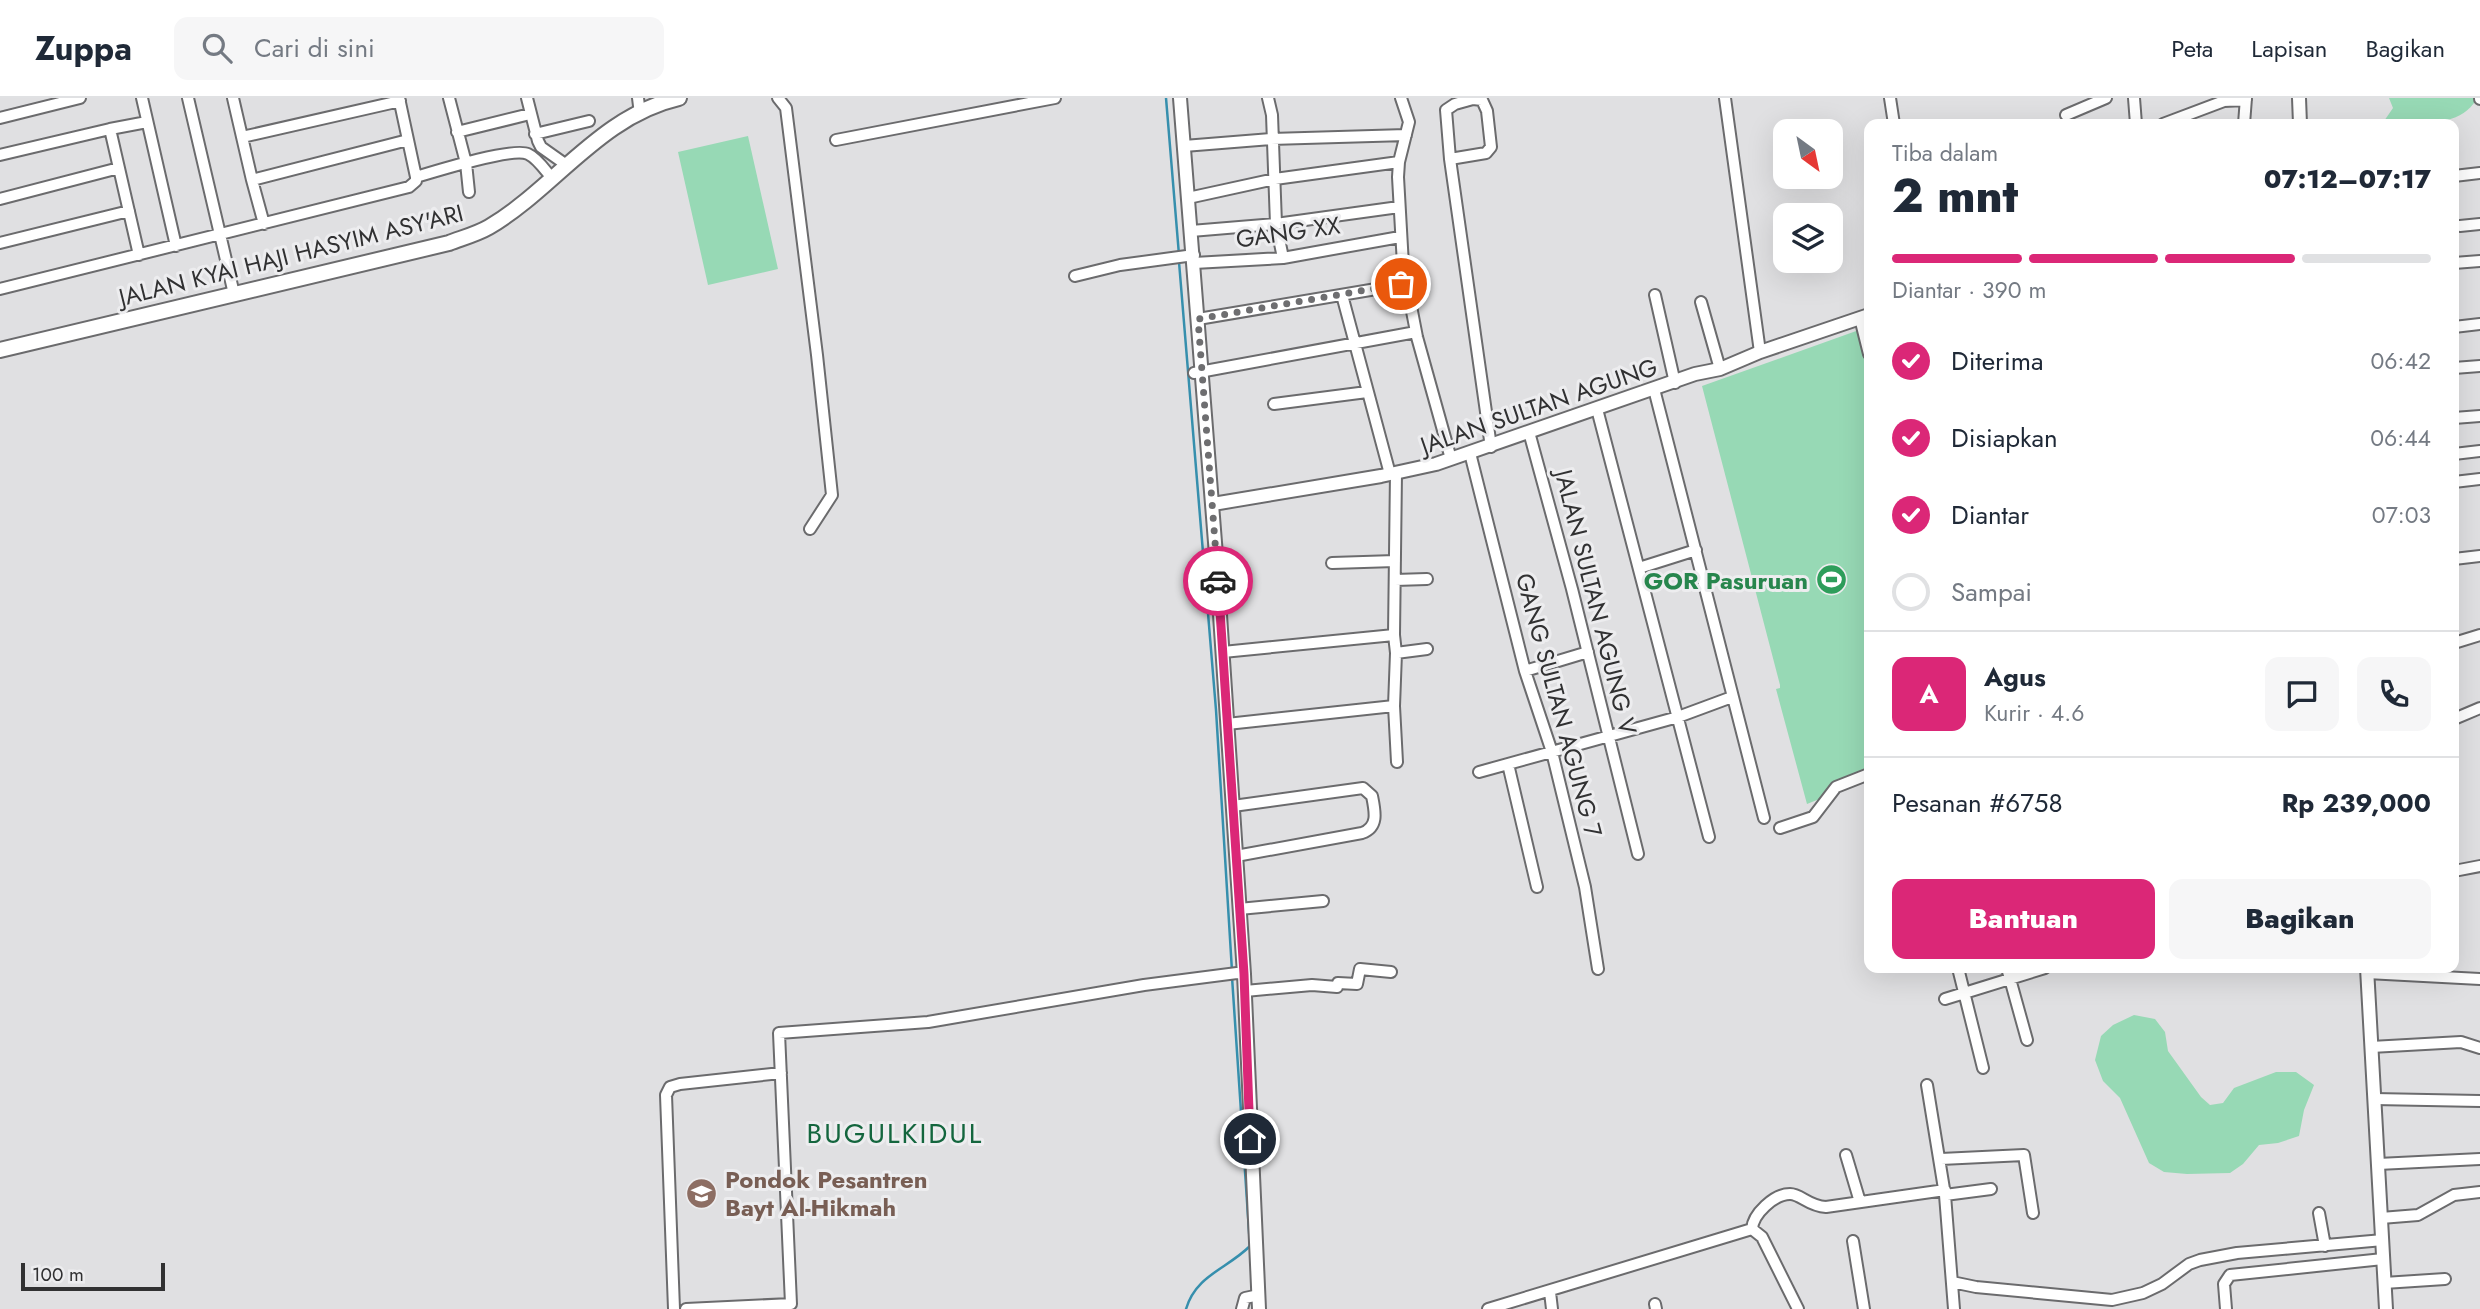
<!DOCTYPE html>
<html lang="id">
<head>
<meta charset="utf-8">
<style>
	body { margin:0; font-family:Jost,sans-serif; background:#f6f6f7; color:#1f2937; height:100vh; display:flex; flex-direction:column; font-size:26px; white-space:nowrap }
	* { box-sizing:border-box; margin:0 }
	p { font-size:23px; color:#747a83 }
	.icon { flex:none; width:38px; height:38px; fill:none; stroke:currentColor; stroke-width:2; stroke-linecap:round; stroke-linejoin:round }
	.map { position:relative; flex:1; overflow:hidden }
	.panel { position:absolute; left:1864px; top:21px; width:595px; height:854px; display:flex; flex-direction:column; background:#fff; border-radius:14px; box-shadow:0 7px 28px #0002 }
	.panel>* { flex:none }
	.needle { width:46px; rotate:147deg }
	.fabs { position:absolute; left:1773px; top:21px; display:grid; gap:14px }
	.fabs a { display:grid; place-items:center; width:70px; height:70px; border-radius:14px; background:#fff; box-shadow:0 7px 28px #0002; font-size:35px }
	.scale { position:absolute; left:21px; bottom:18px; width:144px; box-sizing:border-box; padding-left:7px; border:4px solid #313132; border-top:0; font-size:19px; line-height:24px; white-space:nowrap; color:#313132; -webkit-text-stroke:5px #ededef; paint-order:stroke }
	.pin { position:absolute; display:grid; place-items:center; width:60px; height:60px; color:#fff; margin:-30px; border:4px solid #fff; border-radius:50%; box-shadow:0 2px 7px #0007 }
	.courier { position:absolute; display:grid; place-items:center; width:70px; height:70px; margin:-35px; border:5px solid #db2777; border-radius:50%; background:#fff; color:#222; box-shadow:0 2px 9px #0007 }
	.head em { font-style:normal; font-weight:800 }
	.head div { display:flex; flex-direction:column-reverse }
	.head { display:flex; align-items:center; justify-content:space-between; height:119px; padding:0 28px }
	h1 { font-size:46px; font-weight:800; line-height:52px }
	.bar { display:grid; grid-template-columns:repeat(4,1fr); gap:10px 7px; align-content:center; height:84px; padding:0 28px }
	.bar i { height:9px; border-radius:5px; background:#e0e1e3 }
	.bar .current { background:#db2777 }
	.bar p { grid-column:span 4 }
	.line { display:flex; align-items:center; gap:18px; padding:0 28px; border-top:2px solid #e0e1e3 }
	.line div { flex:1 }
	.round { display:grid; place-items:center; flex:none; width:74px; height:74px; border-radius:14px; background:#f6f6f7 }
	ol { padding:0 28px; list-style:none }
	li { display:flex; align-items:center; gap:21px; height:77px }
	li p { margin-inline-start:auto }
	li .icon { padding:7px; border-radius:50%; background:#db2777; color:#fff; stroke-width:4 }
	li:last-child { color:#747a83 }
	li i { width:38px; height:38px; border:4px solid #e0e1e3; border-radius:50% }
	.primary-button { display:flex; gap:14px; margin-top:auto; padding:14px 28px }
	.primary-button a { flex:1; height:80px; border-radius:14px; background:#db2777; color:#fff; font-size:28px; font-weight:800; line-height:80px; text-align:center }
	.primary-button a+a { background:#f6f6f7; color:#1f2937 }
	header { display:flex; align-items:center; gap:42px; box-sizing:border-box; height:98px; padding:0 35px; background:#fff; border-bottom:2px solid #e0e1e3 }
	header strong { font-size:33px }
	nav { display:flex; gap:38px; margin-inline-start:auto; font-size:24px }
	.search { width:490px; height:63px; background:#f6f6f7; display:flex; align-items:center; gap:18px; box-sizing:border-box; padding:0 24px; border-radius:14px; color:#747a83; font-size:26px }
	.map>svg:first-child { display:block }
	.green { fill:#97d9b5 }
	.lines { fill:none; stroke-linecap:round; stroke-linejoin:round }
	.stream { stroke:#368fad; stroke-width:2.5 }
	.minor-casing { stroke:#6b6b6d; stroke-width:14 }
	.major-casing { stroke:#6b6b6d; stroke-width:16 }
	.highway-casing { stroke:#6b6b6d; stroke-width:18 }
	.minor { stroke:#fff; stroke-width:10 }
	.major { stroke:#fff; stroke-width:12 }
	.highway { stroke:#fff; stroke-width:14 }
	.done { stroke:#6e6e70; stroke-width:7; stroke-dasharray:0 12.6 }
	.route { stroke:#db2777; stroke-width:9 }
	.labels { text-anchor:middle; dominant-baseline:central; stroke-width:6; stroke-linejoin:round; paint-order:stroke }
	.street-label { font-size:24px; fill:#313132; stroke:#ededef }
	.leisure-label { font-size:24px; font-weight:bold; fill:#27864d; stroke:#ededef; text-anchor:end }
	.education-label { font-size:24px; font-weight:bold; fill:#785e54; stroke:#ededef; text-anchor:start }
	.quarter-label { font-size:28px; letter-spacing:2px; fill:#14663e; stroke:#ededef }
</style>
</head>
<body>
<header>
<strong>Zuppa</strong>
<div class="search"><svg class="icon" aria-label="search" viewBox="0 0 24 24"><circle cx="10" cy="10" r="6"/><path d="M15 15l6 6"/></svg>Cari di sini</div>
<nav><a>Peta</a><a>Lapisan</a><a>Bagikan</a></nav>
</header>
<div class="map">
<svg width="2480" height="1211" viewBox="0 0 2480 1211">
	<rect width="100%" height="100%" fill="#e0e0e2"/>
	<!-- green -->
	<path class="green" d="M 2389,0 L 2476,0 L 2476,2 C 2459,31 2411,26 2382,26 L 2393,10 Z
		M 748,38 L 778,171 L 708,187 L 678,54 Z
		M 1859,232 L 1869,273 L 1869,681 L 1807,706 L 1776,591 L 1780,590 L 1780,587 L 1702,288 Z
		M 2134,917 L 2155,921 L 2165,934 L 2168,953 L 2201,999 L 2210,1007 L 2223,1005 L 2234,990 L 2276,974 L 2296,974 L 2314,987 L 2304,1012 L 2299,1038 L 2278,1045 L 2259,1047 L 2243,1066 L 2230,1075 L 2187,1076 L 2164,1074 L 2149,1065 L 2120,1000 L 2103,983 L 2095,962 L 2101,938 L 2113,927 Z"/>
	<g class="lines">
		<!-- stream -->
		<path class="stream" d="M 1166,0 L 1179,157
			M 1179,164 L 1216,612 L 1232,873
			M 1186,1211 C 1196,1177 1227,1171 1250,1148 L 1232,879"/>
		<defs>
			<path id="minor" d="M 142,0 L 176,148
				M 188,0 L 234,196
				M 233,0 L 252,82 L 408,42
				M 449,0 L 466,65 L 469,94
				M 527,0 L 538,43 L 541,49 L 565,66
				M 638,0 L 640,16
				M 778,0 L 786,10 L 817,257 L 832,397 L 810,431
				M 1268,0 L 1272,17 L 1276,126 L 1283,160
				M 1401,0 L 1409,24 L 1399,64 L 1398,79 L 1403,167 L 1417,239 L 1451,361
				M 1725,0 L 1760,254
				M 1890,0 L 1894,26
				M 2134,0 L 2136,26
				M 2480,0 L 2480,1
				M 2066,17 L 2106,0
				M 0,20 L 80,0
				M 2163,26 L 2224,3 L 2246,2
				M 2244,26 L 2246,0
				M 110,31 L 147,24
				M 457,34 L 530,16
				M 535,36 L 589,23
				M 242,39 L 400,3
				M 836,42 L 1055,0
				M 1184,48 L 1271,41 L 1406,37
				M 0,57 L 110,31 L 139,157
				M 1450,61 L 1486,55 L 1491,49 L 1487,13 L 1482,2 L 1473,1 L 1455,6 L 1446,12 L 1450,61 L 1491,349
				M 2454,78 L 2480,75
				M 416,79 C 436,73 513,49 528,56 C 537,60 545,72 551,79
				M 252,82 L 264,126
				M 1188,100 L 1275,81 L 1399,64
				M 0,101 L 119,70
				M 2460,128 L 2480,126
				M 1191,133 L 1276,126 L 1399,109
				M 0,145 L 129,113
				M 1194,165 L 1283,160 L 1400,139
				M 2454,165 L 2480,163
				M 1075,178 L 1120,167 L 1194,157
				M 0,191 L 409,89 L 416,83 L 416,79 L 399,0
				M 1342,197 L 1390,376
				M 1655,197 L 1675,285
				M 1701,204 L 1720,271
				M 1860,220 L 1869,256
				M 1198,221 L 1406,186
				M 2454,229 L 2480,226
				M 2454,270 L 2480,268
				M 1194,275 L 1416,234
				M 1654,291 L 1764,720
				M 1274,306 L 1367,294
				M 1597,311 L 1709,739
				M 2454,320 L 2480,318
				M 1529,334 L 1572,491 L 1638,756
				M 1470,355 L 1525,573 L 1552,654 L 1585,789 L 1598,871
				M 2454,356 L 2480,353
				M 2454,384 L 2480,381
				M 2454,461 L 2480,458
				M 1332,465 L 1395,463
				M 1639,470 L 1696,452
				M 1395,482 L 1427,481
				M 2454,545 L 2480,537
				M 1223,554 L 1394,537 L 1396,375
				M 1396,555 L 1427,551
				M 1525,573 L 1588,554
				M 1394,608 L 1397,664
				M 2454,621 L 2480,610
				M 1227,626 L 1394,608 L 1396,555 L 1394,537
				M 1508,666 L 1537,789
				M 1479,674 L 1678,619 L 1732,599
				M 1233,708 L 1363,690 L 1372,698 C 1375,713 1379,729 1362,735 L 1236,758
				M 1780,730 L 1813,719 L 1836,689 L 1869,676
				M 2454,773 L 2480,768
				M 1239,811 L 1323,803
				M 1958,870 L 1983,970
				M 2007,870 L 2027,942
				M 2367,875 L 2480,881
				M 1245,893 L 1312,887 L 1337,889 L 1338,885 L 1357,886 L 1360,871 L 1391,874
				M 1945,901 L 2045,870
				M 2371,949 L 2461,944 L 2480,950
				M 1927,987 L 1945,1097 L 1954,1211
				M 2374,1001 L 2480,1003
				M 1846,1057 L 1860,1104
				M 1941,1061 L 2024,1057 L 2033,1115
				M 2378,1066 L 2480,1061
				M 1945,1097 L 1991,1091
				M 2319,1115 L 2325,1148
				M 2381,1120 L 2418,1117 L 2454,1097 L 2480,1094
				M 1752,1131 C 1753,1116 1774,1096 1790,1096 C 1801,1096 1808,1108 1826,1109 L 1945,1092
				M 1752,1131 L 1762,1139 L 1798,1211
				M 1853,1143 L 1864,1211
				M 1952,1184 L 1976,1189 L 2112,1202 L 2143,1195 L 2162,1186 L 2189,1166 L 2200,1162 L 2237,1155 L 2383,1142
				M 2384,1185 L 2445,1181
				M 1550,1194 L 1552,1211
				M 1655,1206 L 1656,1211
				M 674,1211 L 666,997 L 670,989 L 680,986 L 781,975
				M 686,1211 L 791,1206 L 779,935 L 928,924 L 1144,887 L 1237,875 L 1244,876
				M 1242,1211 L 1245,1200 L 1259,1197
				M 1488,1211 L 1752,1131
				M 2226,1211 L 2224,1186 L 2230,1177 L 2383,1161"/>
			<path id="major" d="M 1180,0 L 1216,457 L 1244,876 L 1259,1211
				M 2299,0 L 2300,26
				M 1213,406 L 1381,378 L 1436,366 L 1695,276 L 1720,271 L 1760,254 L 1869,217
				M 2367,870 L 2386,1211"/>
			<path id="highway" d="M 0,252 L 449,145 C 462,140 477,136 489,129 C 555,90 600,18 679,0"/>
		</defs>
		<!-- minor casing -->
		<use href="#minor" class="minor-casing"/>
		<!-- major casing -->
		<use href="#major" class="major-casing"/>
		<!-- highway casing -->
		<use href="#highway" class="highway-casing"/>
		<!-- minor -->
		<use href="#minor" class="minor"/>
		<!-- major -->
		<use href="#major" class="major"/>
		<!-- highway -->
		<use href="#highway" class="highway"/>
	</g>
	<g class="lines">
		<!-- done -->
		<path class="done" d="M 1218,483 L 1198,221 L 1401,186"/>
		<!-- route -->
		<path class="route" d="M 1218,483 L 1244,876 L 1250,1041"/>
	</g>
	<!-- icons -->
	<defs>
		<symbol id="stadium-disc" viewBox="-11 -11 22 22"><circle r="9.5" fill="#2e9e5b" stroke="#ededef"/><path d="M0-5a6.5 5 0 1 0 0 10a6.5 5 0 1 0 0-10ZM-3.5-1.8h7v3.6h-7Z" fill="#fff"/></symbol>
		<symbol id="school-disc" viewBox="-11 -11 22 22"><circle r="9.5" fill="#8d6e63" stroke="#ededef"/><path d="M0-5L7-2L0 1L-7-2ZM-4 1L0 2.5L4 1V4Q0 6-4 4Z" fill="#fff"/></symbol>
	</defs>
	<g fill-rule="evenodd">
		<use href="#stadium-disc" x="1814" y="464" width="35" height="35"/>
		<use href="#school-disc" x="684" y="1078" width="35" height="35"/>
	</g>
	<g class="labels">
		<!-- street labels -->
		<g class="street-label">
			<text transform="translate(1288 134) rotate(-8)">GANG XX</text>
			<text transform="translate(291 157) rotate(-14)">JALAN KYAI HAJI HASYIM ASY'ARI</text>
			<text transform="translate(1539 308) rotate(-19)">JALAN SULTAN AGUNG</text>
			<text transform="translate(1596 504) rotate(76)">JALAN SULTAN AGUNG V</text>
			<text transform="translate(1559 607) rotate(75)">GANG SULTAN AGUNG 7</text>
		</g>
		<!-- leisure labels -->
		<g class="leisure-label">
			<text x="1808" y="482">GOR Pasuruan</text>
		</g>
		<!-- education labels -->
		<g class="education-label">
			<text x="725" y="1081">Pondok Pesantren<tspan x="725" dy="28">Bayt Al-Hikmah</tspan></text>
		</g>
		<!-- quarter labels -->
		<g class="quarter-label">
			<text x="895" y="1035">BUGULKIDUL</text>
		</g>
	</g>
</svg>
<div class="fabs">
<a><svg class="needle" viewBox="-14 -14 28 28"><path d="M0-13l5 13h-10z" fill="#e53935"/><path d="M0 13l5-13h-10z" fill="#747a83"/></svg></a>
<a><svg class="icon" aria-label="layers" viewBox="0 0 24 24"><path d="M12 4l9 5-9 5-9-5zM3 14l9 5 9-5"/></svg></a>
</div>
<div class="scale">100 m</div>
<div class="pin" style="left:1401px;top:186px;background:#ea580c"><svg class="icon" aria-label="bag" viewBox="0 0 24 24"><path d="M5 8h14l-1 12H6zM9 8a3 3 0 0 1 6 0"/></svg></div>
<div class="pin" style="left:1250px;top:1041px;background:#1f2937"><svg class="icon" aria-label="home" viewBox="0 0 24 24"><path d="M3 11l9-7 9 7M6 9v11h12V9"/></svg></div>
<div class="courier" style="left:1218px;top:483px"><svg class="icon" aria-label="car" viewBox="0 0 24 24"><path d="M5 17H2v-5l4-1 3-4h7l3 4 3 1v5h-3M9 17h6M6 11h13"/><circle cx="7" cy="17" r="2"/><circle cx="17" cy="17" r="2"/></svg></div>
<section class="panel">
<div class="head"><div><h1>2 mnt</h1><p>Tiba dalam</p></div><em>07:12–07:17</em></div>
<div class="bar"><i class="current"></i><i class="current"></i><i class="current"></i><i></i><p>Diantar · 390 m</p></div>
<ol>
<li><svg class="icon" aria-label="check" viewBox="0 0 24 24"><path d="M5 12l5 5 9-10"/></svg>Diterima<p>06:42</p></li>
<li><svg class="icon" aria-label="check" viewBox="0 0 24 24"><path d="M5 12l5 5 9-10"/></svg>Disiapkan<p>06:44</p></li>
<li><svg class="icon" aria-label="check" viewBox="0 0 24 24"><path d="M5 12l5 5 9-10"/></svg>Diantar<p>07:03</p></li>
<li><i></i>Sampai</li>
</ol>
<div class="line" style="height:126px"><b class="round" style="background:#db2777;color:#fff">A</b><div><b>Agus</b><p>Kurir · 4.6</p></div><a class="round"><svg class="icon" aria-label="chat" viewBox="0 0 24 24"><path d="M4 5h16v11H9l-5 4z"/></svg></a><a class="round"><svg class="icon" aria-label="phone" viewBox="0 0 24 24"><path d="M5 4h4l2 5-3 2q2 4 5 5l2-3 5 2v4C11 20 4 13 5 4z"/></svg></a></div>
<div class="line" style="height:91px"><div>Pesanan #6758</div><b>Rp 239,000</b></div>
<div class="primary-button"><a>Bantuan</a><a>Bagikan</a></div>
</section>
</div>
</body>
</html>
